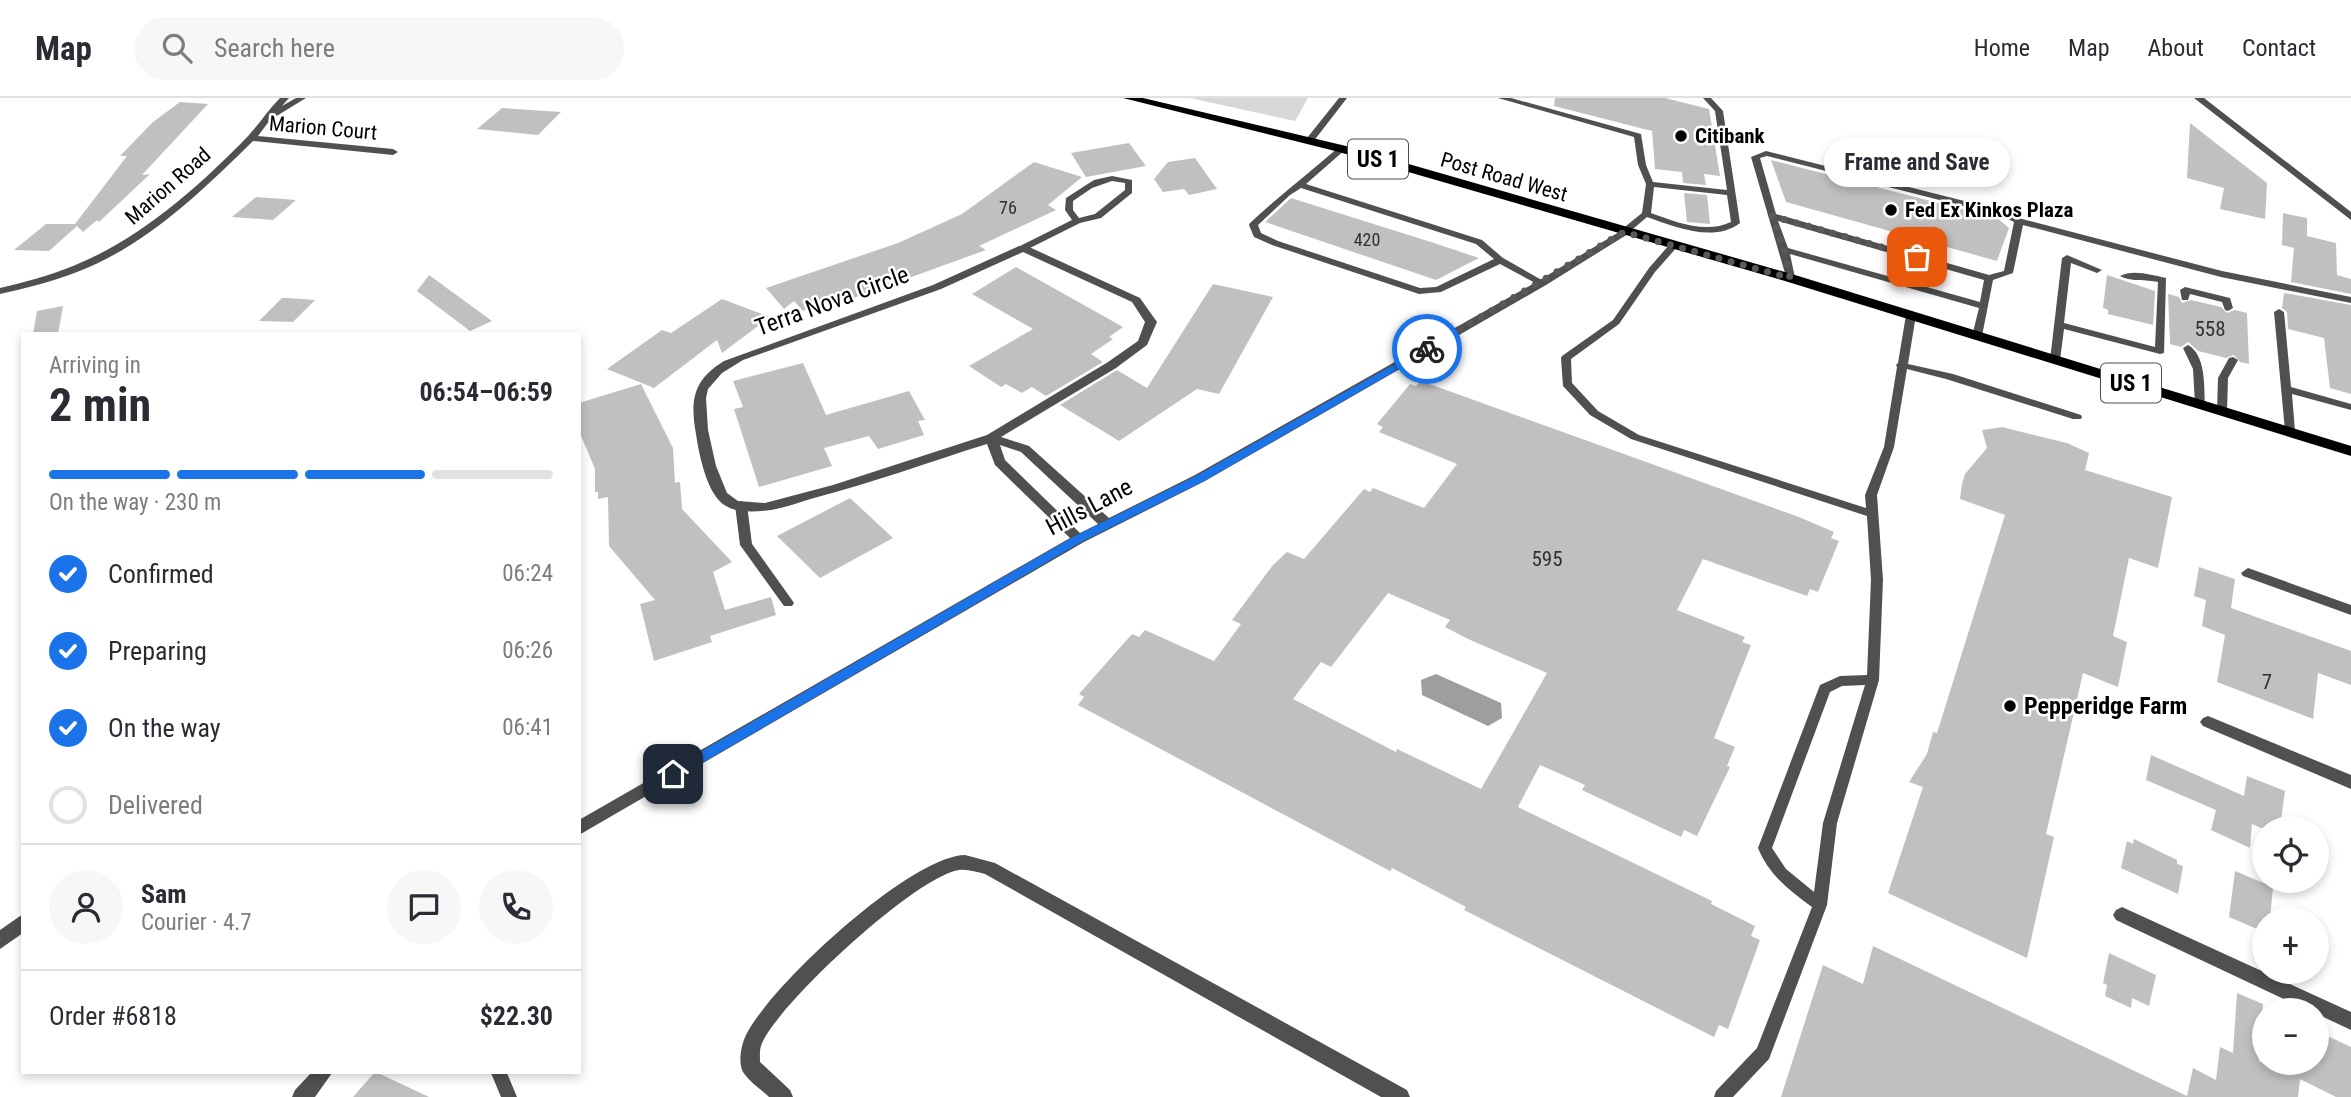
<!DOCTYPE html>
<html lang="en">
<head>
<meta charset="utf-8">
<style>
	body { margin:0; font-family:"Roboto Condensed",sans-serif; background:#f7f7f7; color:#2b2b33; height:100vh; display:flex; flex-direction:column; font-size:26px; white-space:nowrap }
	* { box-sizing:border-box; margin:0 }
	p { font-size:23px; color:#7c7c81 }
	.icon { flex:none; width:38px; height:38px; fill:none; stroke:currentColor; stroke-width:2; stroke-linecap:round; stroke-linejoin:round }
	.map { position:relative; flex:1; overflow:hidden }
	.details { position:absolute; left:21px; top:234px; width:560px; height:742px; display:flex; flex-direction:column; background:#fff; border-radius:0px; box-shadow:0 4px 10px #0003 }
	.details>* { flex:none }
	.controls { position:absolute; left:2252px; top:718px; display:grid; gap:14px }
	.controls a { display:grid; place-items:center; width:77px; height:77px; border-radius:50%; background:#fff; box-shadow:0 4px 10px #0003; font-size:35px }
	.pin { position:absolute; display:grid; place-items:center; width:60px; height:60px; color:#fff; margin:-30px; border-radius:14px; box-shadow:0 4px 10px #0006 }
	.courier { position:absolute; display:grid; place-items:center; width:70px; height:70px; margin:-35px; border:5px solid #1a73e8; border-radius:50%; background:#fff; color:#222; box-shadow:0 2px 9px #0007 }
	.bubble { position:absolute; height:49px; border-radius:24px; background:#fff; box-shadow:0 4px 10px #0003; font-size:23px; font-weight:700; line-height:49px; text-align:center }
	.headline em { font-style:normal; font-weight:700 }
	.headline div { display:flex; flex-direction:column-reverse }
	.headline { display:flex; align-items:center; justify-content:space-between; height:119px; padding:0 28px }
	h1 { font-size:46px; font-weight:700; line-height:52px }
	.bar { display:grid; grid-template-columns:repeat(4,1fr); gap:10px 7px; align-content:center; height:84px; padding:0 28px }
	.bar i { height:9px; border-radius:5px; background:#e1e1e2 }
	.bar .on { background:#1a73e8 }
	.bar p { grid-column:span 4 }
	.line { display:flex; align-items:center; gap:18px; padding:0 28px; border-top:2px solid #e1e1e2 }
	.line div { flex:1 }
	.round { display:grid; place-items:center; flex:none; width:74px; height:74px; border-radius:37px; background:#f7f7f7 }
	ol { padding:0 28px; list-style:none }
	li { display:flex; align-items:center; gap:21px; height:77px }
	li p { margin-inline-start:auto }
	li .icon { padding:7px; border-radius:50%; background:#1a73e8; color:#fff; stroke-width:4 }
	li:last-child { color:#7c7c81 }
	li i { width:38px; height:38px; border:4px solid #e1e1e2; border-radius:50% }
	header { display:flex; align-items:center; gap:42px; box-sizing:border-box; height:98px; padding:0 35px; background:#fff; border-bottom:2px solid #e1e1e2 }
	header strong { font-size:33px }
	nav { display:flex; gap:38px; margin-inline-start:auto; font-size:24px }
	.search { width:490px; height:63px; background:#f7f7f7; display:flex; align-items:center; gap:18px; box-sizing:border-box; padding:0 24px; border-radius:38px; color:#7c7c81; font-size:26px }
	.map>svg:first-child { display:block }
	.green { fill:#d7d7d7 }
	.water { fill:#9e9e9e }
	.building { fill:#c0c0c0; fill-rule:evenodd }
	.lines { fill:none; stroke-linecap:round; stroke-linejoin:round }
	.service { fill:#505050; fill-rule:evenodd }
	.minor { fill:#505050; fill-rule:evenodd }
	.primary { fill:#000; fill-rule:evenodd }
	.route { fill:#1a73e8 }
	.done { stroke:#595959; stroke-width:7; stroke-dasharray:0 12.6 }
	.poi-dot { fill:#000; stroke:#fff; stroke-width:2.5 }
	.labels { text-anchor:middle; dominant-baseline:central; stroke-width:5; stroke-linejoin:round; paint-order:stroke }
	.far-number-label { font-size:18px; fill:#303030 }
	.far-street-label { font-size:21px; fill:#000; stroke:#fff }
	.far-poi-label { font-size:21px; font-weight:bold; fill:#000; stroke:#fff; text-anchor:start }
	.number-label { font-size:21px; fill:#303030 }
	.shield { fill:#fff; stroke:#4c4c4c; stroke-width:2 }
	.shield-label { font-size:23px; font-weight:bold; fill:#000 }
	.street-label { font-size:24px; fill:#000; stroke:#fff }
	.poi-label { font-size:24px; font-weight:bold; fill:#000; stroke:#fff; text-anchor:start }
</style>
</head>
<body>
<header>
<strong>Map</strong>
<div class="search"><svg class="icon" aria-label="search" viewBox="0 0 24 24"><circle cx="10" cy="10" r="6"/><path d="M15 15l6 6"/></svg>Search here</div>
<nav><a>Home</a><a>Map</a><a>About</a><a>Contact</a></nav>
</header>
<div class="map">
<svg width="2351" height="999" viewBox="0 0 2351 999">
	<rect width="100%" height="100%" fill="#fff"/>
	<!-- green -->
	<path class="green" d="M 1190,0 L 1308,0 L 1295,23 Z"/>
	<!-- water -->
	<path class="water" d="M 1436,576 L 1501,605 L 1502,620 L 1488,628 L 1422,597 L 1421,582 Z"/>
	<!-- building -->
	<path class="building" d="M 1555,0 L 1665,0 L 1709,11 L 1720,78 L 1704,76 L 1706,87 L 1683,85 L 1682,74 L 1655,71 L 1652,33 L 1554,8 Z
		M 180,4 L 208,6 L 142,77 L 150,76 L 99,124 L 97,122 L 83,134 L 77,128 L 49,153 L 14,152 L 46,126 L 75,126 L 127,58 L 120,58 L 153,24 Z
		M 502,10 L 561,14 L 538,37 L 477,31 Z
		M 2190,25 L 2267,85 L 2265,121 L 2220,111 L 2224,90 L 2187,80 Z
		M 1129,45 L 1146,68 L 1086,79 L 1071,55 Z
		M 1195,60 L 1217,91 L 1189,97 L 1184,91 L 1163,94 L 1154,81 L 1168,64 Z
		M 1771,62 L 1997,120 L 2009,130 L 1997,163 L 1786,104 Z
		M 1034,64 L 1082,79 L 1048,107 L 1056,112 L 979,148 L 986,152 L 834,207 L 829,204 L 803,213 L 794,203 L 784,211 L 766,190 L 898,145 L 962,116 Z
		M 1684,95 L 1707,97 L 1710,126 L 1687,124 Z
		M 256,99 L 296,102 L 273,122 L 232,119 Z
		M 1291,100 L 1434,145 L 1479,160 L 1436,182 L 1265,124 Z
		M 2283,115 L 2307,120 L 2307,138 L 2336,145 L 2337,177 L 2351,181 L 2351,196 L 2291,184 L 2294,150 L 2282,147 Z
		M 1016,169 L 1123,229 L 1109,239 L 1113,241 L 1091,256 L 1103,264 L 1046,298 L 1032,289 L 1022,295 L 1006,286 L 1001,289 L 969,268 L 1033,231 L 972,196 Z
		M 429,177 L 492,223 L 470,233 L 417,193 Z
		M 2107,177 L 2155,193 L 2153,227 L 2108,216 L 2108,212 L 2103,210 Z
		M 1213,186 L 1273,199 L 1219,296 L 1197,291 L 1119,343 L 1060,307 L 1117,272 L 1147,290 Z
		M 2284,195 L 2351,207 L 2351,296 L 2330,290 L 2324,240 L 2288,231 L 2287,214 L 2282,210 Z
		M 2168,196 L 2179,199 L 2182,205 L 2191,202 L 2221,209 L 2227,215 L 2235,212 L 2247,215 L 2249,266 L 2240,264 L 2234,257 L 2226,260 L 2198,253 L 2188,244 L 2181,249 L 2170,246 Z
		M 282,200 L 288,200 L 315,202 L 293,224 L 259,223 Z
		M 722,201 L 770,219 L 722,255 L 717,242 L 654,290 L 607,271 L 662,232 L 671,235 Z
		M 63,208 L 58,236 L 33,236 L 37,213 Z
		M 803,265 L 826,317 L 909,293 L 925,322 L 918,323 L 924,337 L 878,351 L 869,338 L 824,350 L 832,368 L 759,389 L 734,311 L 743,309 L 733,283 Z
		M 1421,283 L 1799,419 L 1834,434 L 1831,440 L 1839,443 L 1818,494 L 1810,491 L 1807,498 L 1703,461 L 1677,512 L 1745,539 L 1742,544 L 1751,547 L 1714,640 L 1735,649 L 1727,668 L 1730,669 L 1697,738 L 1684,732 L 1681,739 L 1582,692 L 1585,687 L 1540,667 L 1518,709 L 1712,803 L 1711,806 L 1755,828 L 1751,838 L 1760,842 L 1728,931 L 1719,927 L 1714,939 L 1464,812 L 1466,809 L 1392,770 L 1390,773 L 1078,607 L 1084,599 L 1079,596 L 1132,536 L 1139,539 L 1145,532 L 1214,563 L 1241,526 L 1232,522 L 1273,467 L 1287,454 L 1304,461 L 1364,391 L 1370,394 L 1373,390 L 1424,410 L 1457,366 L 1379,334 L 1383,329 L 1377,326 L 1410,286 L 1416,288 ZM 1388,495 L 1450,522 L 1445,529 L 1468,541 L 1547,575 L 1481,691 L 1397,651 L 1396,654 L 1293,601 L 1321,564 L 1331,569 Z
		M 641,286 L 673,350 L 675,385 L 680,384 L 682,411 L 732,464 L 713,474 L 725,512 L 771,499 L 776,517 L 710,538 L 712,544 L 654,563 L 640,506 L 655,502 L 609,448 L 608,399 L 598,401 L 598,394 L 595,394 L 595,371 L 579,333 L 579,305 Z
		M 2002,329 L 2067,345 L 2089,355 L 2085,372 L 2172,399 L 2158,470 L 2129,460 L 2113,538 L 2127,544 L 2118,589 L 2083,575 L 2046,736 L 2054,739 L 2027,860 L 1888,795 L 1923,689 L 1909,684 L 1927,656 L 1933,634 L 1937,635 L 2005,417 L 1960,401 L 1962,386 L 1965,376 L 1987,350 L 1982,332 Z
		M 850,400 L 893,440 L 820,480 L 777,438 Z
		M 2199,469 L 2235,481 L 2231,510 L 2351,553 L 2351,587 L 2318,575 L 2313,621 L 2217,584 L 2225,537 L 2202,528 L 2206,502 L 2194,498 Z
		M 2151,657 L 2244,698 L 2247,678 L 2285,693 L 2280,730 L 2261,730 L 2252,726 L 2250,750 L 2211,732 L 2216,712 L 2146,682 Z
		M 2134,741 L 2177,762 L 2177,766 L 2183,768 L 2178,796 L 2121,770 L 2127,743 L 2133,746 Z
		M 2235,773 L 2273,789 L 2270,821 L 2264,821 L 2264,834 L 2229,819 Z
		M 1873,848 L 2187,998 L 2193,970 L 2216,982 L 2220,949 L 2233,955 L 2237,895 L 2263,906 L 2259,964 L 2317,964 L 2317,933 L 2351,949 L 2351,999 L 2336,999 L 2300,981 L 2298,999 L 1781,999 L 1823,867 L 1863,886 Z
		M 2109,855 L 2156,877 L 2149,908 L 2132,900 L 2131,910 L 2105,898 L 2107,887 L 2103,885 Z
		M 374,975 L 378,975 L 429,999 L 353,999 Z"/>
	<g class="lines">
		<!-- service -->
		<path class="service" d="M 1339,0 L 1347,0 L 1313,44 L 1307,44 L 1307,40 Z
			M 1498,0 L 1511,0 L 1641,36 L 1646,67 L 1653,84 L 1727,92 L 1715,13 L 1703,0 L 1711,0 L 1723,13 L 1740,125 C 1714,145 1675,129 1647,119 L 1627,136 L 1621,136 L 1621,132 L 1642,115 L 1646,86 L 1638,67 L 1634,39 ZM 1654,89 L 1727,97 L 1731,124 C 1705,136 1676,124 1651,115 Z
			M 1339,49 L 1346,51 L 1306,86 L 1482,142 L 1503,160 L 1547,185 L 1542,188 L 1539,187 L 1500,166 L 1441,194 L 1419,196 L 1272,147 L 1254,139 L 1249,127 L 1250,125 C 1279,98 1309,75 1339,49 ZM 1301,90 L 1476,146 L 1494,161 L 1436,189 L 1420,190 L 1278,143 L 1261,135 L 1258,127 L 1290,97 Z
			M 1766,53 L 2008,114 L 2022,121 L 2222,173 L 2351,199 L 2351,205 L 2221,179 L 2023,127 L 2013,175 L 1993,182 L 1982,238 L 1981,240 L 1973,240 L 1972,238 L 1979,210 L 1790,156 L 1795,180 L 1793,182 L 1787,182 L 1751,59 ZM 1767,58 L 2002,118 L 2014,124 L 2004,173 L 1989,177 L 1776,116 L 1760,60 ZM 1778,123 L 1984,182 L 1980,204 L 1788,150 Z
			M 1112,78 L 1132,82 L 1132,95 L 1101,120 L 1080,125 L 1026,152 L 1020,152 L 1020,148 L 1072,122 L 1065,112 L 1066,100 L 1094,82 ZM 1112,83 L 1125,85 L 1125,92 L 1095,116 L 1079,120 L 1073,112 L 1073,103 L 1092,90 Z
			M 1673,145 L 1678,148 L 1655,174 L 1619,226 L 1571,261 L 1572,285 L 1598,313 L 1639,337 L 1866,410 L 1865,397 L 1884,349 L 1897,269 L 1896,267 L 1898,265 L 1906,217 L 1911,214 L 1916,217 L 1908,266 L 1953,276 L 2081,317 L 2082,319 L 2081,321 L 2073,321 L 1946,281 L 1907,271 L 1894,349 L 1877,397 L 1883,482 L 1879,582 L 1837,725 L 1827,807 L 1769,961 L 1733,999 L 1714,999 L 1716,993 L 1757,950 L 1812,809 C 1789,792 1769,777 1758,750 L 1820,587 L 1840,578 L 1867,577 L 1871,482 L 1867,418 L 1631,341 L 1590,317 L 1563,288 L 1561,260 L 1562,258 L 1613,222 L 1649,170 L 1670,146 ZM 1865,587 L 1823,725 L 1814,794 L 1786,771 L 1772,750 L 1830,594 L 1842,588 Z
			M 2067,157 L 2102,172 L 2097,175 L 2071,165 L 2064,225 L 2155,249 L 2158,184 C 2147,181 2129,184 2120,178 C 2133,171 2152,177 2166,180 L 2164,255 L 2160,256 L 2064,231 L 2060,262 L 2059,264 L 2051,264 L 2050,262 L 2062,160 Z
			M 2185,189 L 2230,200 L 2233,210 L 2228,213 L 2225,212 L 2222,204 L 2190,196 L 2188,202 L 2182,202 L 2180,192 Z
			M 2279,211 L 2284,214 L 2291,289 L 2351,306 L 2351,312 L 2292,296 L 2295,333 L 2290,336 L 2285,333 L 2274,214 Z
			M 2188,247 C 2206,257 2204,288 2205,306 L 2200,309 L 2195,306 L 2193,271 L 2183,250 Z
			M 2233,259 L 2238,262 L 2228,280 L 2227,313 L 2222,316 L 2217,313 L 2218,280 L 2229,260 Z
			M 741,403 L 747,407 L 752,446 L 792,502 L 794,505 L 792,508 L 784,508 L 740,447 L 735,407 Z
			M 491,975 L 507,975 L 517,999 L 501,999 Z"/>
		<!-- minor -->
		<path class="minor" d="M 280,0 L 289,0 L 282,8 L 296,0 L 306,0 L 270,22 L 258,38 L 393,51 L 398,54 L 393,57 L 253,43 C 201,94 147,147 77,174 C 52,184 26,190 0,196 L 0,190 C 25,184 49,178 73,168 C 140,141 199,89 249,37 C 260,25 268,12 280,0 Z
			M 2194,0 L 2204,0 L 2351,114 L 2351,122 Z
			M 1624,131 L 1629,134 L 1628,136 L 1546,187 L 1280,340 L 1205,383 L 1084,444 L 579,737 L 579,722 L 1070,440 L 995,367 L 987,346 C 929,364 872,385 814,400 C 797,405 779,412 762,413 C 751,414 736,414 726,408 C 707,398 699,356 696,336 C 690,302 693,282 724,263 L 933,187 L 1019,148 L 1027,148 L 1140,200 L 1157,224 L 1147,247 L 1116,270 L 1001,339 L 1029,348 L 1109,420 L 1195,377 L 1538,183 ZM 1023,154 L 1132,204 L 1145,224 L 1138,243 L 1108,264 L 987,337 L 833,387 L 765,405 L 738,403 L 727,395 L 716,368 L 708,332 L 706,300 L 708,291 L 722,275 L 743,262 L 941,191 ZM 1000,347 L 1021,354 L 1098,426 L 1080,435 L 1005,362 Z
			M 2248,470 L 2351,507 L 2351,517 L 2243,478 L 2241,475 Z
			M 2208,618 L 2351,677 L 2351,691 L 2203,628 L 2200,624 L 2203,620 Z
			M 965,757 L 995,765 L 1407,992 L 1410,999 L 1381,999 L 985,776 C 977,774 967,771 959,772 C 915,779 783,902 763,943 C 759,950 760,957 760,964 L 790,992 L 793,999 L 769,999 C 761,991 742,979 741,968 C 739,959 742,945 746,937 C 770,888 910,758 965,757 Z
			M 2122,809 L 2351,914 L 2351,932 L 2317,916 L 2317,912 L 2307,912 L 2116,822 L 2113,817 L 2116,812 Z
			M 23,816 L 23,835 L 0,851 L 0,832 Z
			M 311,975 L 332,975 L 315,999 L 292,999 L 295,992 Z"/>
		<!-- primary -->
		<path class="primary" d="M 1123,0 L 1143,0 L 1346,48 L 1795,177 L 2351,348 L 2351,358 L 1785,183 L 1339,54 Z"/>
	</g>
	<!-- route -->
	<path class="route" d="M 1427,248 L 1430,253 L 1204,383 L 1083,443 L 678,679 L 669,679 L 669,672 L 1075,438 L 1196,378 Z"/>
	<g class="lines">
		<!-- done -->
		<path class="done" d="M 1427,251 L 1624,134 L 1790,180 L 1784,152 L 1772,118 L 1917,159"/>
	</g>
	<!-- markers -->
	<g class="poi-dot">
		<circle cx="1681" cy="38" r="7"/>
		<circle cx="1891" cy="112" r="7"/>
		<circle cx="2010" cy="608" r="7"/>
	</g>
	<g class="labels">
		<!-- far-number labels -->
		<g class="far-number-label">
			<text x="1008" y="109">76</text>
			<text x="1367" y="141">420</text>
		</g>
		<!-- far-street labels -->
		<g class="far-street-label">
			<text transform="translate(323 30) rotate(5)">Marion Court</text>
			<text transform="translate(1504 79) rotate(16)">Post Road West</text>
			<text transform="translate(168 88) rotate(-41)">Marion Road</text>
		</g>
		<!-- far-poi labels -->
		<g class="far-poi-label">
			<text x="1695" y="38">Citibank</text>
			<text x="1905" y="112">Fed Ex Kinkos Plaza</text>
		</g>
		<!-- number labels -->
		<g class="number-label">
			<text x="2210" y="231">558</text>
			<text x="1547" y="461">595</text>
			<text x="2267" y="584">7</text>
		</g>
		<!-- shield labels -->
		<g class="shield">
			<rect x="1348" y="41.5" width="60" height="39" rx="5"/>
			<rect x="2101" y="265.5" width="60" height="39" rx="5"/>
		</g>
		<g class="shield-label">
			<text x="1378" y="61">US 1</text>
			<text x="2131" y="285">US 1</text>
		</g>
		<!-- street labels -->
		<g class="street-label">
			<text transform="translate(832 203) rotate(-20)">Terra Nova Circle</text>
			<text transform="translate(1089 409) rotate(-28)">Hills Lane</text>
		</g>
		<!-- poi labels -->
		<g class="poi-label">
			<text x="2024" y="608">Pepperidge Farm</text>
		</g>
	</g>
</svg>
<div class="controls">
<a><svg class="icon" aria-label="locate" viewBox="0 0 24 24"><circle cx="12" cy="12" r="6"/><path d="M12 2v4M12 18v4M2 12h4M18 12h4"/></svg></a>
<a>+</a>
<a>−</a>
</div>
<div class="pin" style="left:1917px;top:159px;background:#ea580c"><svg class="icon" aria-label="bag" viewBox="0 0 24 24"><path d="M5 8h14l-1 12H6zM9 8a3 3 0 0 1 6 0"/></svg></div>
<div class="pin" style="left:673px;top:676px;background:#1f2937"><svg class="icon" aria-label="home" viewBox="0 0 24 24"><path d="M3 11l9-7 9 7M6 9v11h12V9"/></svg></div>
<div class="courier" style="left:1427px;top:251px"><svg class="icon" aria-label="bike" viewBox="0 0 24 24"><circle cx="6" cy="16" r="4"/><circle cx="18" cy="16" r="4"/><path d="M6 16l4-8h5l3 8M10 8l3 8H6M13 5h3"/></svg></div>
<div class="bubble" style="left:1824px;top:40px;width:186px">Frame and Save</div>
<section class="details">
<div class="headline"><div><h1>2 min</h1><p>Arriving in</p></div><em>06:54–06:59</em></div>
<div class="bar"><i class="on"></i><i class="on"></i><i class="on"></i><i></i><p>On the way · 230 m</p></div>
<ol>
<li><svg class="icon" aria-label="check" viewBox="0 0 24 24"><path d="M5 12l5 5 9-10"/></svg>Confirmed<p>06:24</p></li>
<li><svg class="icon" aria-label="check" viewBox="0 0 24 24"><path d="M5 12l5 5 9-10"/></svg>Preparing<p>06:26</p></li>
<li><svg class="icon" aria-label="check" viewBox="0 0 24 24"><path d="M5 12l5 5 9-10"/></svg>On the way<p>06:41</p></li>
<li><i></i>Delivered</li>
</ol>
<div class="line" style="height:126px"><a class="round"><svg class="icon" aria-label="person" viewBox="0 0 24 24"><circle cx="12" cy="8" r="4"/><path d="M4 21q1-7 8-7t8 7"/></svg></a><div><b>Sam</b><p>Courier · 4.7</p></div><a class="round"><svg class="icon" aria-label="chat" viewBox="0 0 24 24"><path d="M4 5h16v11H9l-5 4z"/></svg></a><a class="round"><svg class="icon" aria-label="phone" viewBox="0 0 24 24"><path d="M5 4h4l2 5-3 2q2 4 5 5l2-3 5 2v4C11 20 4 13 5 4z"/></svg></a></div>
<div class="line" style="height:91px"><div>Order #6818</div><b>$22.30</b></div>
</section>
</div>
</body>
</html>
